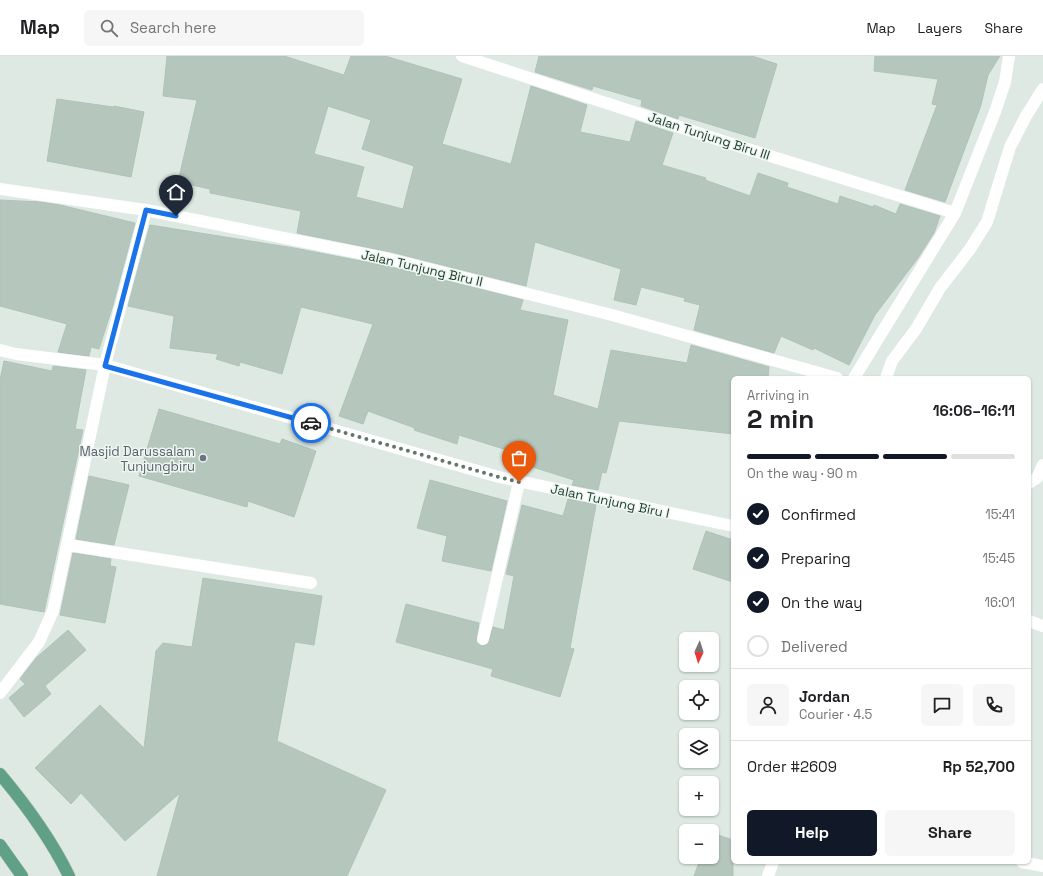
<!DOCTYPE html>
<html lang="en">
<head>
<meta charset="utf-8">
<style>
	body { margin:0; font-family:"Space Grotesk",sans-serif; background:#f6f6f6; color:#202124; height:100vh; display:flex; flex-direction:column; font-size:15px; white-space:nowrap }
	* { box-sizing:border-box; margin:0 }
	p { font-size:13px; color:#757577 }
	.icon { flex:none; width:22px; height:22px; fill:none; stroke:currentColor; stroke-width:2; stroke-linecap:round; stroke-linejoin:round }
	.map { position:relative; flex:1; overflow:hidden }
	.side { position:absolute; left:731px; top:320px; width:300px; height:488px; display:flex; flex-direction:column; background:#fff; border-radius:6px; box-shadow:0 1px 3px #0004 }
	.side>* { flex:none }
	.needle { width:26px; rotate:184deg }
	.fabs { position:absolute; left:679px; top:576px; display:grid; gap:8px }
	.fabs a { display:grid; place-items:center; width:40px; height:40px; border-radius:6px; background:#fff; box-shadow:0 1px 3px #0004; font-size:20px }
	.pin { position:absolute; display:grid; place-items:center; width:34px; height:34px; color:#fff; margin:-41px -17px; border-radius:50% 50% 50% 0; rotate:-45deg; box-shadow:0 0 4px #0007 }
	.pin .icon { rotate:45deg }
	.courier { position:absolute; display:grid; place-items:center; width:40px; height:40px; margin:-20px; border:3px solid #1a73e8; border-radius:50%; background:#fff; color:#222; box-shadow:0 1px 5px #0007 }
	.head em { font-style:normal; font-weight:600 }
	.head div { display:flex; flex-direction:column-reverse }
	.head { display:flex; align-items:center; justify-content:space-between; height:68px; padding:0 16px }
	h1 { font-size:26px; font-weight:600; line-height:30px }
	.bar { display:grid; grid-template-columns:repeat(4,1fr); gap:6px 4px; align-content:center; height:48px; padding:0 16px }
	.bar i { height:5px; border-radius:3px; background:#e0e0e0 }
	.bar .current { background:#111827 }
	.bar p { grid-column:span 4 }
	.line { display:flex; align-items:center; gap:10px; padding:0 16px; border-top:1px solid #e0e0e0 }
	.line div { flex:1 }
	.round { display:grid; place-items:center; flex:none; width:42px; height:42px; border-radius:6px; background:#f6f6f6 }
	ol { padding:0 16px; list-style:none }
	li { display:flex; align-items:center; gap:12px; height:44px }
	li p { margin-inline-start:auto }
	li .icon { padding:4px; border-radius:50%; background:#111827; color:#fff; stroke-width:4 }
	li:last-child { color:#757577 }
	li i { width:22px; height:22px; border:2px solid #e0e0e0; border-radius:50% }
	.cta { display:flex; gap:8px; margin-top:auto; padding:8px 16px }
	.cta a { flex:1; height:46px; border-radius:6px; background:#111827; color:#fff; font-size:16px; font-weight:600; line-height:46px; text-align:center }
	.cta a+a { background:#f6f6f6; color:#202124 }
	header { display:flex; align-items:center; gap:24px; box-sizing:border-box; height:56px; padding:0 20px; background:#fff; border-bottom:1px solid #e0e0e0 }
	header strong { font-size:19px }
	nav { display:flex; gap:22px; margin-inline-start:auto; font-size:14px }
	.search { width:280px; height:36px; background:#f6f6f6; display:flex; align-items:center; gap:10px; box-sizing:border-box; padding:0 14px; border-radius:6px; color:#757577; font-size:15px }
	.map>svg:first-child { display:block }
	.building { fill:#b5c7bd; stroke:#afc3b8; fill-rule:evenodd }
	.lines { fill:none; stroke-linecap:round; stroke-linejoin:round }
	.major-casing { stroke:#bcc4c0; stroke-width:13 }
	.minor { stroke:#fff; stroke-width:12 }
	.major { stroke:#60a086; stroke-width:12 }
	.done { stroke:#61776d; stroke-width:4; stroke-dasharray:0 7.2 }
	.route { stroke:#1a73e8; stroke-width:5 }
	.worship-dot { fill:#6b7280; stroke:#edf6f0; stroke-width:1.5 }
	.labels { text-anchor:middle; dominant-baseline:central; stroke-width:3; stroke-linejoin:round; paint-order:stroke }
	.street-label { font-size:13px; fill:#1e392e; stroke:#edf6f0 }
	.worship-label { font-size:13px; fill:#5b616d; stroke:#edf6f0; text-anchor:end }
</style>
</head>
<body>
<header>
<strong>Map</strong>
<div class="search"><svg class="icon" aria-label="search" viewBox="0 0 24 24"><circle cx="10" cy="10" r="6"/><path d="M15 15l6 6"/></svg>Search here</div>
<nav><a>Map</a><a>Layers</a><a>Share</a></nav>
</header>
<div class="map">
<svg width="1043" height="820" viewBox="0 0 1043 820">
	<rect width="100%" height="100%" fill="#dde9e2"/>
	<!-- building -->
	<path class="building" d="M 167,0 L 284,0 L 344,19 L 351,0 L 385,0 L 462,23 L 442,88 L 473,97 L 511,108 L 531,30 L 587,49 L 580,76 L 630,86 L 636,65 L 673,77 L 662,109 L 706,122 L 705,124 L 750,140 L 758,117 L 788,127 L 787,131 L 838,148 L 840,140 L 873,151 L 874,149 L 896,158 L 900,148 L 940,160 L 934,177 L 918,202 L 875,259 L 849,309 L 814,292 L 813,294 L 781,280 L 774,297 L 694,274 L 700,249 L 684,245 L 685,242 L 641,231 L 636,249 L 614,244 L 621,213 L 535,186 L 526,230 L 391,196 L 297,177 L 301,155 L 210,137 L 210,133 L 178,126 L 197,44 L 163,40 ZM 328,50 L 371,64 L 362,93 L 414,110 L 403,153 L 356,141 L 364,111 L 314,98 Z
		M 539,0 L 752,0 L 777,8 L 755,82 L 679,59 L 678,63 L 641,50 L 642,44 L 593,30 L 592,34 L 535,16 Z
		M 875,0 L 1000,0 L 988,19 L 981,49 L 945,146 L 905,134 L 937,49 L 932,48 L 938,23 L 874,15 Z
		M 57,43 L 113,51 L 114,50 L 144,56 L 131,121 L 47,105 Z
		M 0,144 L 40,146 L 60,149 L 135,167 L 113,249 L 99,293 L 91,291 L 89,300 L 58,296 L 67,268 L 0,250 Z
		M 150,169 L 294,192 L 387,210 L 523,244 L 520,254 L 568,264 L 553,339 L 598,353 L 611,294 L 687,307 L 691,289 L 769,311 L 768,322 L 733,322 L 733,378 L 619,365 L 606,417 L 602,416 L 598,434 L 572,429 L 574,424 L 504,402 L 507,394 L 459,379 L 457,388 L 414,374 L 415,372 L 368,355 L 363,368 L 339,360 L 373,268 L 301,251 L 282,318 L 240,306 L 239,310 L 216,303 L 218,298 L 170,292 L 174,260 L 128,250 Z
		M 4,305 L 52,315 L 53,310 L 86,314 L 75,373 L 83,374 L 44,556 L 0,548 L 0,324 Z
		M 159,353 L 280,388 L 282,383 L 316,395 L 294,461 L 248,445 L 247,451 L 139,420 Z
		M 89,420 L 129,429 L 114,489 L 76,483 Z
		M 430,424 L 507,445 L 491,515 L 442,505 L 447,480 L 417,472 Z
		M 568,443 L 596,449 L 570,592 L 574,593 L 560,641 L 491,620 L 493,613 L 396,586 L 406,548 L 479,567 L 476,586 L 482,590 L 488,588 L 493,571 L 504,574 L 514,520 L 506,518 L 522,449 L 563,460 Z
		M 706,475 L 733,484 L 733,526 L 693,513 Z
		M 73,497 L 111,503 L 110,510 L 116,511 L 105,567 L 60,559 Z
		M 203,522 L 322,540 L 314,589 L 295,586 L 277,685 L 386,734 L 347,820 L 157,820 L 180,737 L 125,785 L 81,737 L 71,748 L 35,712 L 100,649 L 144,692 L 156,595 L 163,587 L 192,591 Z
		M 68,574 L 86,594 L 45,630 L 51,638 L 24,661 L 9,642 L 25,628 L 20,623 L 36,602 Z
		M 712,777 L 733,784 L 733,820 L 694,820 L 701,801 L 712,801 Z"/>
	<g class="lines">
		<defs>
			<path id="major" d="M 0,718 C 26,749 51,783 69,820
				M 0,789 L 22,820"/>
		</defs>
		<!-- major casing -->
		<use href="#major" class="major-casing"/>
		<!-- minor -->
		<path class="minor" d="M 462,0 L 741,91 L 955,157
			M 0,133 L 146,154 L 389,203 L 612,259 L 837,322
			M 0,294 L 16,298 L 105,309 L 499,421 L 733,470
			M 854,322 L 955,157 L 995,56 L 1005,26 L 1009,0
			M 886,322 L 892,305 L 916,273 L 940,232 L 970,193 L 987,166 L 1010,91 L 1026,60 L 1043,33
			M 1029,427 L 1037,422 L 1043,409
			M 68,489 L 311,527
			M 1029,565 L 1043,570
			M 483,583 L 519,426
			M 0,637 L 39,586 L 53,555 L 105,309 L 146,154
			M 1022,806 L 1043,810
			M 768,820 L 773,806"/>
		<!-- major -->
		<use href="#major" class="major"/>
	</g>
	<g class="lines">
		<!-- done -->
		<path class="done" d="M 311,367 L 499,421 L 519,426"/>
		<!-- route -->
		<path class="route" d="M 176,160 L 146,154 L 105,310 L 311,367"/>
	</g>
	<!-- markers -->
	<circle class="worship-dot" cx="203" cy="402" r="4"/>
	<g class="labels">
		<!-- street labels -->
		<g class="street-label">
			<text transform="translate(709 80) rotate(18)">Jalan Tunjung Biru III</text>
			<text transform="translate(422 212) rotate(13)">Jalan Tunjung Biru II</text>
			<text transform="translate(610 445) rotate(12)">Jalan Tunjung Biru I</text>
		</g>
		<!-- worship labels -->
		<g class="worship-label">
			<text x="195" y="395">Masjid Darussalam<tspan x="195" dy="15">Tunjungbiru</tspan></text>
		</g>
	</g>
</svg>
<div class="fabs">
<a><svg class="needle" viewBox="-14 -14 28 28"><path d="M0-13l5 13h-10z" fill="#e53935"/><path d="M0 13l5-13h-10z" fill="#757577"/></svg></a>
<a><svg class="icon" aria-label="locate" viewBox="0 0 24 24"><circle cx="12" cy="12" r="6"/><path d="M12 2v4M12 18v4M2 12h4M18 12h4"/></svg></a>
<a><svg class="icon" aria-label="layers" viewBox="0 0 24 24"><path d="M12 4l9 5-9 5-9-5zM3 14l9 5 9-5"/></svg></a>
<a>+</a>
<a>−</a>
</div>
<div class="pin" style="left:519px;top:426px;background:#ea580c"><svg class="icon" aria-label="bag" viewBox="0 0 24 24"><path d="M5 8h14l-1 12H6zM9 8a3 3 0 0 1 6 0"/></svg></div>
<div class="pin" style="left:176px;top:160px;background:#1f2937"><svg class="icon" aria-label="home" viewBox="0 0 24 24"><path d="M3 11l9-7 9 7M6 9v11h12V9"/></svg></div>
<div class="courier" style="left:311px;top:367px"><svg class="icon" aria-label="car" viewBox="0 0 24 24"><path d="M5 17H2v-5l4-1 3-4h7l3 4 3 1v5h-3M9 17h6M6 11h13"/><circle cx="7" cy="17" r="2"/><circle cx="17" cy="17" r="2"/></svg></div>
<section class="side">
<div class="head"><div><h1>2 min</h1><p>Arriving in</p></div><em>16:06–16:11</em></div>
<div class="bar"><i class="current"></i><i class="current"></i><i class="current"></i><i></i><p>On the way · 90 m</p></div>
<ol>
<li><svg class="icon" aria-label="check" viewBox="0 0 24 24"><path d="M5 12l5 5 9-10"/></svg>Confirmed<p>15:41</p></li>
<li><svg class="icon" aria-label="check" viewBox="0 0 24 24"><path d="M5 12l5 5 9-10"/></svg>Preparing<p>15:45</p></li>
<li><svg class="icon" aria-label="check" viewBox="0 0 24 24"><path d="M5 12l5 5 9-10"/></svg>On the way<p>16:01</p></li>
<li><i></i>Delivered</li>
</ol>
<div class="line" style="height:72px"><a class="round"><svg class="icon" aria-label="person" viewBox="0 0 24 24"><circle cx="12" cy="8" r="4"/><path d="M4 21q1-7 8-7t8 7"/></svg></a><div><b>Jordan</b><p>Courier · 4.5</p></div><a class="round"><svg class="icon" aria-label="chat" viewBox="0 0 24 24"><path d="M4 5h16v11H9l-5 4z"/></svg></a><a class="round"><svg class="icon" aria-label="phone" viewBox="0 0 24 24"><path d="M5 4h4l2 5-3 2q2 4 5 5l2-3 5 2v4C11 20 4 13 5 4z"/></svg></a></div>
<div class="line" style="height:52px"><div>Order #2609</div><b>Rp 52,700</b></div>
<div class="cta"><a>Help</a><a>Share</a></div>
</section>
</div>
</body>
</html>
